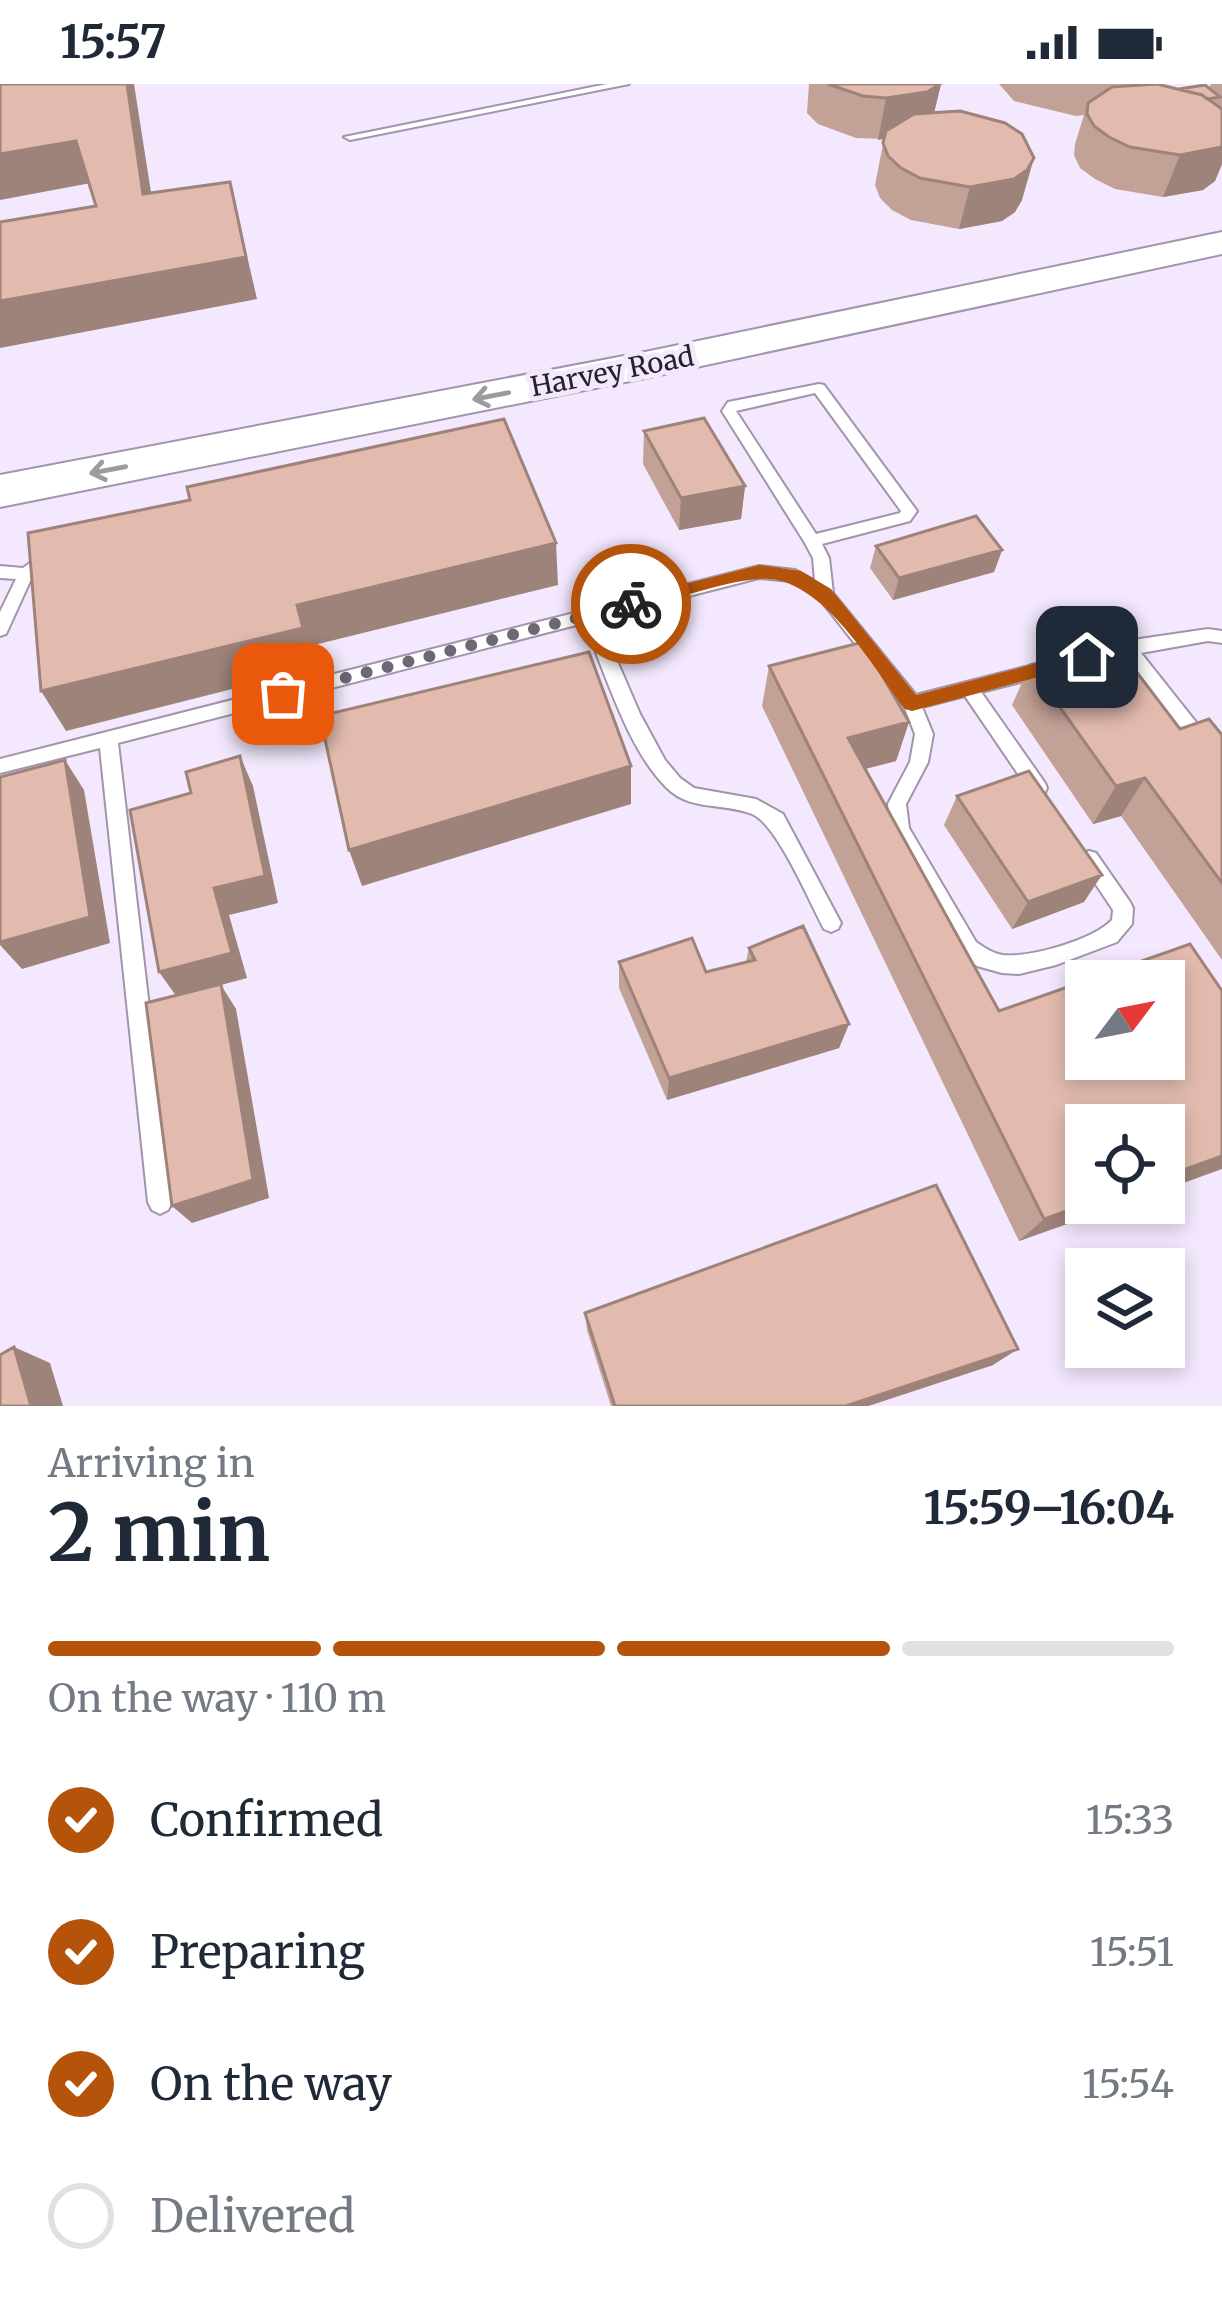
<!DOCTYPE html>
<html lang="en">
<head>
<meta charset="utf-8">
<style>
	body { margin:0; font-family:Merriweather,serif; background:#f2f2f3; color:#1f2937; height:100vh; display:flex; flex-direction:column; font-size:45px; white-space:nowrap }
	* { box-sizing:border-box; margin:0 }
	p { font-size:39px; color:#747a83 }
	.icon { flex:none; width:66px; height:66px; fill:none; stroke:currentColor; stroke-width:2; stroke-linecap:round; stroke-linejoin:round }
	.map { position:relative; height:1322px; overflow:hidden }
	.side { display:flex; flex-direction:column; background:#fff; flex:1 }
	.side>* { flex:none }
	.needle { width:78px; rotate:58deg }
	.fabs { position:absolute; left:1065px; top:876px; display:grid; gap:24px }
	.fabs a { display:grid; place-items:center; width:120px; height:120px; border-radius:0px; background:#fff; box-shadow:0 6px 18px #0003; font-size:60px }
	.pin { position:absolute; display:grid; place-items:center; width:102px; height:102px; color:#fff; margin:-51px; border-radius:24px; box-shadow:0 6px 18px #0006 }
	.courier { position:absolute; display:grid; place-items:center; width:120px; height:120px; margin:-60px; border:9px solid #b45309; border-radius:50%; background:#fff; color:#222; box-shadow:0 3px 15px #0007 }
	.overview em { font-style:normal; font-weight:700 }
	.overview div { display:flex; flex-direction:column-reverse }
	.overview { display:flex; align-items:center; justify-content:space-between; height:204px; padding:0 48px }
	h1 { font-size:78px; font-weight:700; line-height:90px }
	.bar { display:grid; grid-template-columns:repeat(4,1fr); gap:18px 12px; align-content:center; height:144px; padding:0 48px }
	.bar i { height:15px; border-radius:9px; background:#e0e1e3 }
	.bar .selected { background:#b45309 }
	.bar p { grid-column:span 4 }
	ol { padding:0 48px; list-style:none }
	li { display:flex; align-items:center; gap:36px; height:132px }
	li p { margin-inline-start:auto }
	li .icon { padding:12px; border-radius:50%; background:#b45309; color:#fff; stroke-width:4 }
	li:last-child { color:#747a83 }
	li i { width:66px; height:66px; border:6px solid #e0e1e3; border-radius:50% }
	.status { display:flex; justify-content:space-between; align-items:center; height:84px; padding:0 60px; background:#fff; direction:ltr }
	.status svg { height:33px; fill:currentColor }
	.map>svg:first-child { display:block }
	.lines { fill:none; stroke-linecap:round; stroke-linejoin:round }
	.lane-casing { stroke:#a194ab; stroke-width:4 }
	.secondary-casing { stroke:#a194ab; stroke-width:4 }
	.lane { fill:#fff; fill-rule:evenodd }
	.secondary { fill:#fff; fill-rule:evenodd }
	.wall { fill:#c2a196 }
	.shaded-wall { fill:#9e837a }
	.building { fill:#e2bbae; stroke:#9e837a; stroke-width:3; fill-rule:evenodd }
	.oneway { stroke:#9d9b9f }
	.route { fill:#b45309 }
	.done { stroke:#6e6774; stroke-width:12; stroke-dasharray:0 21.6 }
	.labels { text-anchor:middle; dominant-baseline:central; stroke-width:10; stroke-linejoin:round; paint-order:stroke }
	.far-street-label { font-size:27px; fill:#26212a; stroke:#f3e8fd }
</style>
</head>
<body>
<div class="status"><b>15:57</b><svg viewBox="0 0 49 12"><path d="M0 12V9h3v3zM5 12V6h3v6zM10 12V3h3v9zM15 12V0h3v12zM26 1h20v11H26zM47 4h2v5h-2z"/></svg></div>
<div class="map">
<svg width="1222" height="1322" viewBox="0 0 1222 1322">
	<rect width="100%" height="100%" fill="#f3e8fd"/>
	<g class="lines">
		<defs>
			<path id="lane" d="M 607,0 L 629,0 L 350,56 L 344,53 Z
				M 819,300 L 824,301 L 917,427 L 910,437 L 822,460 L 829,474 L 833,509 L 916,611 L 1048,577 L 1057,584 L 1048,591 L 981,608 L 1045,699 L 1047,704 L 1045,709 L 1031,709 L 965,612 L 922,623 L 933,650 L 928,678 L 906,720 L 909,744 L 976,858 C 985,864 992,869 1002,871 C 1030,874 1093,856 1112,836 L 1113,826 L 1079,775 L 1082,769 L 1089,767 L 1096,769 L 1130,818 L 1133,824 L 1132,840 L 1117,858 L 1056,881 L 1019,890 L 1002,889 L 977,882 L 962,872 L 891,745 L 888,720 L 910,678 L 915,650 L 904,622 L 819,514 L 791,497 L 759,494 L 599,535 L 640,630 L 665,676 L 680,694 L 694,704 L 756,715 L 783,730 L 841,839 L 838,845 L 831,848 L 824,845 C 810,819 777,740 752,730 C 723,718 690,728 666,703 C 627,664 606,590 584,539 L 118,659 L 172,1118 L 168,1126 L 160,1130 L 152,1126 L 148,1118 L 100,664 L 0,689 L 0,675 L 759,482 L 795,486 L 815,497 L 813,474 L 805,459 L 722,327 L 728,318 ZM 815,309 L 901,427 L 900,429 L 816,450 L 736,327 Z
				M 49,465 L 57,471 L 32,493 L 6,550 L 0,552 L 0,528 L 16,495 L 0,494 L 0,482 L 23,484 Z
				M 1208,545 L 1222,547 L 1222,559 L 1208,557 L 1141,569 L 1222,671 L 1222,691 L 1216,689 L 1124,572 L 1098,576 L 1090,570 L 1092,565 L 1126,557 Z"/>
			<path id="secondary" d="M 1222,148 L 1222,170 L 645,294 L 0,423 L 0,391 L 645,268 Z"/>
		</defs>
		<!-- lane casing -->
		<use href="#lane" class="lane-casing"/>
		<!-- secondary casing -->
		<use href="#secondary" class="secondary-casing"/>
		<!-- lane -->
		<use href="#lane" class="lane"/>
		<!-- secondary -->
		<use href="#secondary" class="secondary"/>
	</g>
	<!-- wall -->
	<path class="wall" d="M 809,0 L 941,0 L 934,29 L 1022,116 L 1015,128 L 1002,137 L 959,145 L 911,136 L 892,126 L 880,114 L 875,101 L 884,55 L 856,54 L 818,40 L 807,29 Z
		M 999,0 L 1132,0 L 1179,6 L 1209,4 L 1211,0 L 1222,0 L 1222,80 L 1215,97 L 1203,106 L 1163,113 L 1115,105 L 1095,95 L 1080,84 L 1074,71 L 1075,60 L 1084,31 L 1076,32 L 1014,17 Z
		M 644,347 L 745,402 L 741,435 L 679,446 L 643,380 Z
		M 876,462 L 1002,466 L 994,488 L 893,516 L 870,484 Z
		M 1030,581 L 1180,645 L 1222,651 L 1222,876 L 1121,732 L 1093,740 L 1012,621 Z
		M 769,582 L 909,638 L 896,677 L 865,685 L 1086,1119 L 1126,1119 L 1019,1157 L 762,622 Z
		M 957,712 L 1084,818 L 1012,845 L 944,741 Z
		M 749,864 L 849,940 L 839,964 L 667,1016 L 619,904 L 619,878 L 706,888 L 746,878 Z
		M 585,1229 L 993,1281 L 868,1322 L 611,1322 L 587,1246 Z"/>
	<!-- shaded-wall -->
	<path class="shaded-wall" d="M 127,0 L 134,0 L 158,153 L 143,110 Z
		M 941,0 L 931,41 L 918,49 L 878,56 L 886,14 Z
		M 76,57 L 91,99 L 0,116 L 0,70 Z
		M 1222,63 L 1222,80 L 1215,97 L 1203,106 L 1163,113 L 1180,71 Z
		M 1034,74 L 1022,116 L 1015,128 L 1002,137 L 959,145 L 970,103 Z
		M 230,98 L 257,215 L 0,264 L 0,217 Z
		M 745,402 L 741,435 L 679,446 L 681,414 Z
		M 556,459 L 558,501 L 310,562 L 316,584 L 66,647 L 41,607 L 297,521 Z
		M 1002,466 L 994,488 L 893,516 L 899,494 Z
		M 909,638 L 896,677 L 837,692 L 848,654 Z
		M 240,672 L 253,702 L 278,819 L 229,831 L 247,894 L 221,901 L 236,925 L 269,1114 L 192,1139 L 172,1122 L 177,913 L 159,888 Z
		M 65,676 L 84,706 L 110,859 L 22,885 L 0,861 L 0,858 Z
		M 631,682 L 631,720 L 362,802 L 349,766 Z
		M 1145,694 L 1121,732 L 1093,740 L 1116,702 Z
		M 1102,791 L 1084,818 L 1012,845 L 1028,818 Z
		M 849,940 L 839,964 L 667,1016 L 669,994 Z
		M 1222,1072 L 1222,1085 L 1164,1106 L 1164,1093 Z
		M 1090,1119 L 1126,1119 L 1019,1157 L 1044,1135 Z
		M 14,1263 L 50,1279 L 63,1322 L 31,1322 Z
		M 1018,1265 L 993,1281 L 868,1322 L 846,1322 Z"/>
	<!-- building -->
	<path class="building" d="M 0,0 L 127,0 L 143,110 L 230,98 L 246,173 L 0,217 L 0,138 L 96,122 L 76,57 L 0,70 Z
		M 828,0 L 940,0 L 927,8 L 886,14 L 863,12 Z
		M 1157,0 L 1202,11 L 1222,25 L 1222,63 L 1180,71 L 1130,63 L 1109,53 L 1094,42 L 1087,30 L 1088,19 L 1112,3 Z
		M 1205,1 L 1220,13 L 1207,15 L 1202,11 L 1179,5 Z
		M 960,27 L 1005,39 L 1022,50 L 1034,74 L 1027,86 L 1014,95 L 970,103 L 920,94 L 901,84 L 888,72 L 883,59 L 886,47 L 914,30 Z
		M 704,334 L 745,402 L 681,414 L 644,347 Z
		M 504,335 L 556,459 L 297,521 L 303,544 L 41,607 L 28,449 L 190,416 L 187,403 Z
		M 976,432 L 1002,466 L 899,494 L 876,462 Z
		M 1113,557 L 1180,645 L 1209,635 L 1222,651 L 1222,799 L 1145,694 L 1116,702 L 1030,581 Z
		M 863,558 L 909,638 L 848,654 L 999,927 L 1190,860 L 1222,907 L 1222,1072 L 1164,1093 L 1164,1041 L 1086,1041 L 1086,1119 L 1090,1119 L 1044,1135 L 769,582 ZM 1086,897 L 1164,897 L 1164,975 L 1086,975 Z
		M 589,568 L 631,682 L 349,766 L 320,632 Z
		M 240,672 L 265,792 L 214,804 L 232,869 L 159,888 L 130,726 L 191,709 L 186,688 Z
		M 65,676 L 90,833 L 0,858 L 0,693 Z
		M 1029,687 L 1102,791 L 1028,818 L 957,712 Z
		M 803,842 L 849,940 L 669,994 L 619,878 L 692,854 L 706,888 L 755,876 L 749,864 Z
		M 221,900 L 253,1096 L 172,1122 L 146,919 Z
		M 936,1101 L 1018,1265 L 846,1322 L 615,1322 L 585,1229 Z
		M 14,1263 L 31,1322 L 0,1322 L 0,1271 Z"/>
	<!-- one-way arrows -->
	<defs><path id="oneway-shaft" d="M-6 0H5M1.5-3L5.5 0L1.5 3" fill="none" stroke-width="1.6" stroke-linecap="round" stroke-linejoin="round" transform="scale(3)"/></defs>
	<g class="oneway">
		<use href="#oneway-shaft" transform="translate(491 312) rotate(169)"/>
		<use href="#oneway-shaft" transform="translate(108 386) rotate(169)"/>
	</g>
	<!-- route -->
	<path class="route" d="M 760,481 L 801,487 L 831,505 L 916,611 L 1087,566 L 1096,573 L 1087,580 L 912,627 L 905,625 C 871,581 820,488 758,495 C 716,499 672,517 631,527 L 622,520 L 631,514 Z"/>
	<g class="lines">
		<!-- done -->
		<path class="done" d="M 283,610 L 631,520"/>
	</g>
	<g class="labels">
		<!-- far-street labels -->
		<g class="far-street-label">
			<text transform="translate(612 287) rotate(-11)">Harvey Road</text>
		</g>
	</g>
</svg>
<div class="fabs">
<a><svg class="needle" viewBox="-14 -14 28 28"><path d="M0-13l5 13h-10z" fill="#e53935"/><path d="M0 13l5-13h-10z" fill="#747a83"/></svg></a>
<a><svg class="icon" aria-label="locate" viewBox="0 0 24 24"><circle cx="12" cy="12" r="6"/><path d="M12 2v4M12 18v4M2 12h4M18 12h4"/></svg></a>
<a><svg class="icon" aria-label="layers" viewBox="0 0 24 24"><path d="M12 4l9 5-9 5-9-5zM3 14l9 5 9-5"/></svg></a>
</div>
<div class="pin" style="left:283px;top:610px;background:#ea580c"><svg class="icon" aria-label="bag" viewBox="0 0 24 24"><path d="M5 8h14l-1 12H6zM9 8a3 3 0 0 1 6 0"/></svg></div>
<div class="pin" style="left:1087px;top:573px;background:#1f2937"><svg class="icon" aria-label="home" viewBox="0 0 24 24"><path d="M3 11l9-7 9 7M6 9v11h12V9"/></svg></div>
<div class="courier" style="left:631px;top:520px"><svg class="icon" aria-label="bike" viewBox="0 0 24 24"><circle cx="6" cy="16" r="4"/><circle cx="18" cy="16" r="4"/><path d="M6 16l4-8h5l3 8M10 8l3 8H6M13 5h3"/></svg></div>
</div>
<section class="side">
<div class="overview"><div><h1>2 min</h1><p>Arriving in</p></div><em>15:59–16:04</em></div>
<div class="bar"><i class="selected"></i><i class="selected"></i><i class="selected"></i><i></i><p>On the way · 110 m</p></div>
<ol>
<li><svg class="icon" aria-label="check" viewBox="0 0 24 24"><path d="M5 12l5 5 9-10"/></svg>Confirmed<p>15:33</p></li>
<li><svg class="icon" aria-label="check" viewBox="0 0 24 24"><path d="M5 12l5 5 9-10"/></svg>Preparing<p>15:51</p></li>
<li><svg class="icon" aria-label="check" viewBox="0 0 24 24"><path d="M5 12l5 5 9-10"/></svg>On the way<p>15:54</p></li>
<li><i></i>Delivered</li>
</ol>
</section>
</body>
</html>
